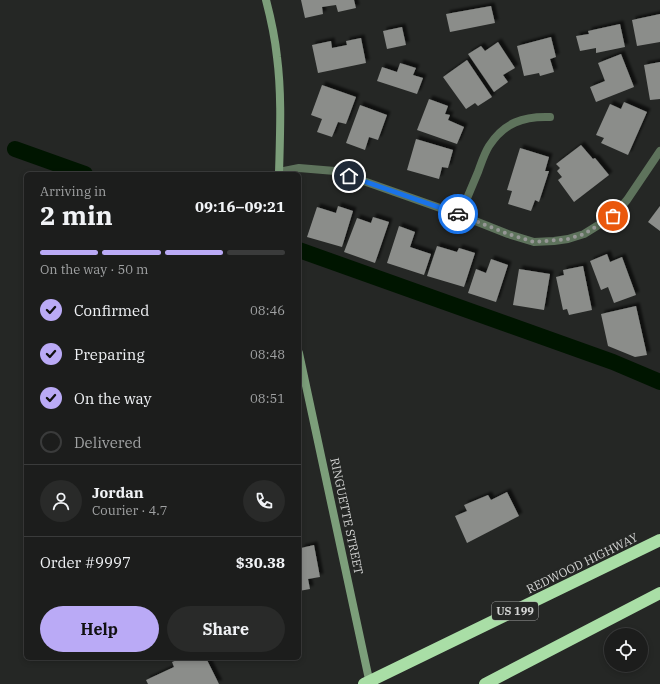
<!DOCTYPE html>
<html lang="en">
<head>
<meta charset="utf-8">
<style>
	body { margin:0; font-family:"IBM Plex Serif",serif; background:#292a29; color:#f1f3f6; height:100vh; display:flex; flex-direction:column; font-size:15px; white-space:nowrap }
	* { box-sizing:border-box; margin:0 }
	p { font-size:13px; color:#a0a2a3 }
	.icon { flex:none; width:22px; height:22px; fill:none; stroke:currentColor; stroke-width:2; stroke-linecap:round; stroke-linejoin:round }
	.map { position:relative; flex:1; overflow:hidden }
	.panel { position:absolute; left:24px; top:172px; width:277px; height:488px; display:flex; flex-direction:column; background:#1c1d1c; border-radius:6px; box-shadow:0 2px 6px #0003,0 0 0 1px #3a3b3b }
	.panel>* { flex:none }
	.tools { position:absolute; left:604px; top:628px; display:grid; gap:8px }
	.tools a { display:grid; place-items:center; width:44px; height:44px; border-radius:50%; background:#1c1d1c; box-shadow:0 2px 6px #0003,0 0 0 1px #3a3b3b; font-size:20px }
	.pin { position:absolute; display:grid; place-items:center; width:34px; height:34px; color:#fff; margin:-17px; border:2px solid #fff; border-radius:50%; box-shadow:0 1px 4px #0007 }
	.courier { position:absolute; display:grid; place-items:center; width:40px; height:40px; margin:-20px; border:3px solid #1a73e8; border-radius:50%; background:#fff; color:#222; box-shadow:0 1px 5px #0007 }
	.head em { font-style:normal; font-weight:700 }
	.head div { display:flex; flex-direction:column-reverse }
	.head { display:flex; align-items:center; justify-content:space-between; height:68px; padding:0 16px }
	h1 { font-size:26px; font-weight:700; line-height:30px }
	.bar { display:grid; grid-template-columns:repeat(4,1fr); gap:6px 4px; align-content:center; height:48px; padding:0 16px }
	.bar i { height:5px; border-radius:3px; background:#3a3b3b }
	.bar .active { background:#baaaf6 }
	.bar p { grid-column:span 4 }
	.line { display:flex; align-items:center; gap:10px; padding:0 16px; border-top:1px solid #3a3b3b }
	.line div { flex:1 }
	.round { display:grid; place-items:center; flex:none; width:42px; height:42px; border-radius:21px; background:#292a29 }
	ol { padding:0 16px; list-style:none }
	li { display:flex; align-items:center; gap:12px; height:44px }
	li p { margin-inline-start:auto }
	li .icon { padding:4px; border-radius:50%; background:#baaaf6; color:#111; stroke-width:4 }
	li:last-child { color:#a0a2a3 }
	li i { width:22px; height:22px; border:2px solid #3a3b3b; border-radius:50% }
	.cta { display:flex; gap:8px; margin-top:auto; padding:8px 16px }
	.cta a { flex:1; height:46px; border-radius:24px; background:#baaaf6; color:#111; font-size:16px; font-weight:700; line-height:46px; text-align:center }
	.cta a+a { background:#292a29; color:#f1f3f6 }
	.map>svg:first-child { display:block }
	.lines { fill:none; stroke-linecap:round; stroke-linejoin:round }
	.canal { stroke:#001500; stroke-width:16 }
	.building { fill:#8b8d8a; filter:url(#shadow) }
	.street { stroke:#5e735c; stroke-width:8 }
	.secondary { stroke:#7c9e7a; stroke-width:8 }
	.highway { stroke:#a9dea6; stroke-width:12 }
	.done { stroke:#969796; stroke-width:4; stroke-dasharray:0 7.2 }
	.route { stroke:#1a73e8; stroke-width:5 }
	.labels { text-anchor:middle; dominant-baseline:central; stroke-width:4; stroke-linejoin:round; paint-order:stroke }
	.shield { fill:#252725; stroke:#9fa09f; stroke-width:1 }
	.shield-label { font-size:11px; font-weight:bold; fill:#d3d4d3 }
	.street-label { font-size:12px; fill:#d3d4d3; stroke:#252725 }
</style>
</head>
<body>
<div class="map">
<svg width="660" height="684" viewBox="0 0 660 684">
	<defs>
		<filter id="shadow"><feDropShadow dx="3.5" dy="-3.5" stdDeviation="1" flood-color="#0009"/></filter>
	</defs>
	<rect width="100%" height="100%" fill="#252725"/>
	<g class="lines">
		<!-- canal -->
		<path class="canal" d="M 15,149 L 85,174
			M 299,250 L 613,362 L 660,382"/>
	</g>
	<!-- building -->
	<path class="building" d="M 301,0 L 354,0 L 356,8 L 338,12 L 336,5 L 322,7 L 323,14 L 305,18 Z
		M 491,6 L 495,23 L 450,32 L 446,14 Z
		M 660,14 L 660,42 L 637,46 L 632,20 Z
		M 620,24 L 625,47 L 596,53 L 596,48 L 580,51 L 576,36 L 589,34 L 588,31 Z
		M 402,27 L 406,45 L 387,49 L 383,31 Z
		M 551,37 L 556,57 L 550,59 L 554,72 L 540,76 L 539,73 L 524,76 L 517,46 Z
		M 361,38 L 366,63 L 318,73 L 312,45 L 331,41 L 332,48 L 347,45 L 346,41 Z
		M 498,42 L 515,68 L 503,75 L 508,82 L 494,92 L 468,54 L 481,46 L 485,51 Z
		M 621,54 L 634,87 L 596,102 L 590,87 L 605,81 L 598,63 Z
		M 467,60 L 492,97 L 478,106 L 475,103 L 466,109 L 443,77 Z
		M 660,62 L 660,99 L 650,100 L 644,65 Z
		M 400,63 L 416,68 L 413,75 L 423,78 L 417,94 L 377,81 L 382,67 L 397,72 Z
		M 322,85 L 356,97 L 346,124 L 338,122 L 332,137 L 317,132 L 322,119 L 311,115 Z
		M 429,99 L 448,106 L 445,114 L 450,115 L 448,120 L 464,127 L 457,144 L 417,130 Z
		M 624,102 L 647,112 L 628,155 L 601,143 L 604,138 L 596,135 L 610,104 L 621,109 Z
		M 360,105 L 387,115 L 378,140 L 369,137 L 365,150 L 346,143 Z
		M 416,139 L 453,150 L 448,168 L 442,167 L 439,179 L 407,170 Z
		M 581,145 L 593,159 L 595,158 L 609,175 L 574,202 L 558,180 L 562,177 L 557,171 L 560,168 L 556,164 Z
		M 520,148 L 549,157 L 545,171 L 549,171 L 539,202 L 535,200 L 531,211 L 508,204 L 512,191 L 507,190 Z
		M 338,206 L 353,211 L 342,247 L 307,237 L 317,207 L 336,213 Z
		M 660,206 L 660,231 L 648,222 Z
		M 373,217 L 389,222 L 375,263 L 344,252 L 357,218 L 371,223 Z
		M 399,226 L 415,232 L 410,247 L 431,254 L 424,275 L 387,263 Z
		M 437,246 L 457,252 L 459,248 L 475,253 L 464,287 L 427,276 Z
		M 607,254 L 610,262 L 622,257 L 636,295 L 614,303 L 608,287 L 601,290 L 590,261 Z
		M 491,259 L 508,265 L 496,302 L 468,293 L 476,269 L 486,273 Z
		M 583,266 L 592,310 L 569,315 L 567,309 L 563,310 L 556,277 L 564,275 L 563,270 Z
		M 519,269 L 550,274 L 544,310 L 513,305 Z
		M 636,306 L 647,355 L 635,357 L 608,346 L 601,314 Z
		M 507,492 L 519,516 L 467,543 L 455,516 L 467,511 L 464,505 L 488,495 L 491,500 Z
		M 314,545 L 320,577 L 308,579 L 310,589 L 299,591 L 299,551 L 302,551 L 301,548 Z
		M 182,658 L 206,658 L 219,684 L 148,684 L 146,680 L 174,667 L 172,662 Z"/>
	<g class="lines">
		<!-- street -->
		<path class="street" d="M 279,172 L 299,168 L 335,171 L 460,215 L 508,234 L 534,242 L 554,241 L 568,239 L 584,234 L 613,216 L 627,200 L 660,151
			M 460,215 C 466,201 472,186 478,172 C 481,164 484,154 489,146 C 504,123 523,116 550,117"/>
		<!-- secondary -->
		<path class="secondary" d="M 266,0 C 271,19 275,38 277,57 C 282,96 280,135 279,174
			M 299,353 L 370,684"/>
		<!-- highway -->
		<path class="highway" d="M 364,684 L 660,540
			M 485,684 L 660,593"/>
	</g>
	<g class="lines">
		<!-- done -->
		<path class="done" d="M 458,214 L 508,234 L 534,242 L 568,239 L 584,234 L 613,216"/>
		<!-- route -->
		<path class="route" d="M 349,176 L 458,214"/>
	</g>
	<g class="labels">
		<!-- shield labels -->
		<rect class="shield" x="492" y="602" width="46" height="18" rx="3"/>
		<g class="shield-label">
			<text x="515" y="611">US 199</text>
		</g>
		<!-- street labels -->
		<g class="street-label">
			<text transform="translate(347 516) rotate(78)">RINGUETTE STREET</text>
			<text transform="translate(582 563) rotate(-26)">REDWOOD HIGHWAY</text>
		</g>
	</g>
</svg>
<div class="tools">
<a><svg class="icon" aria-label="locate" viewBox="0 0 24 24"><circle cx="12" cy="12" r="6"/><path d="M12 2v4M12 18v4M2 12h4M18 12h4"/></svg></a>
</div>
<div class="pin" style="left:613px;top:216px;background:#ea580c"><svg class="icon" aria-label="bag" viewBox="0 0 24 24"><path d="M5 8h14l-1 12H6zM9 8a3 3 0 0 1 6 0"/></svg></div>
<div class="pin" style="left:349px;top:176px;background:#1f2937"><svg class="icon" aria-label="home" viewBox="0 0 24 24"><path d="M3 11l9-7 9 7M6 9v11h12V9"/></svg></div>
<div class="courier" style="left:458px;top:214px"><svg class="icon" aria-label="car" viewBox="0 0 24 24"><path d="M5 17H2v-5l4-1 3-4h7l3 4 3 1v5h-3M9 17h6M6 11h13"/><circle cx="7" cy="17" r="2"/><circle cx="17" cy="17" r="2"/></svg></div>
<section class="panel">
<div class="head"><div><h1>2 min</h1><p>Arriving in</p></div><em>09:16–09:21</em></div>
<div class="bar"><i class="active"></i><i class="active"></i><i class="active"></i><i></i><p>On the way · 50 m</p></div>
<ol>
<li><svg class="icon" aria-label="check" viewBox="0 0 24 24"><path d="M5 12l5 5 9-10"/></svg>Confirmed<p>08:46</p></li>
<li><svg class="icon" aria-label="check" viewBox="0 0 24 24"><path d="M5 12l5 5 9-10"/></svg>Preparing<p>08:48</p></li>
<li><svg class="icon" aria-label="check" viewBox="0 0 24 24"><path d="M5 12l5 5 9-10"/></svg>On the way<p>08:51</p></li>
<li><i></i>Delivered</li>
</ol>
<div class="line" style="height:72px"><a class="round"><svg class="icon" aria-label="person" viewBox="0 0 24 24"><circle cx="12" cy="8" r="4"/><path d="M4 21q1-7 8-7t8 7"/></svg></a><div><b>Jordan</b><p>Courier · 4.7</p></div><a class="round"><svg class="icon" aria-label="phone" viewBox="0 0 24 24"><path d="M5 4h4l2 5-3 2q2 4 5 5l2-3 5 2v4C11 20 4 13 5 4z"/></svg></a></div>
<div class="line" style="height:52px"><div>Order #9997</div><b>$30.38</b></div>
<div class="cta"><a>Help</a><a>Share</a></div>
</section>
</div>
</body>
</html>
